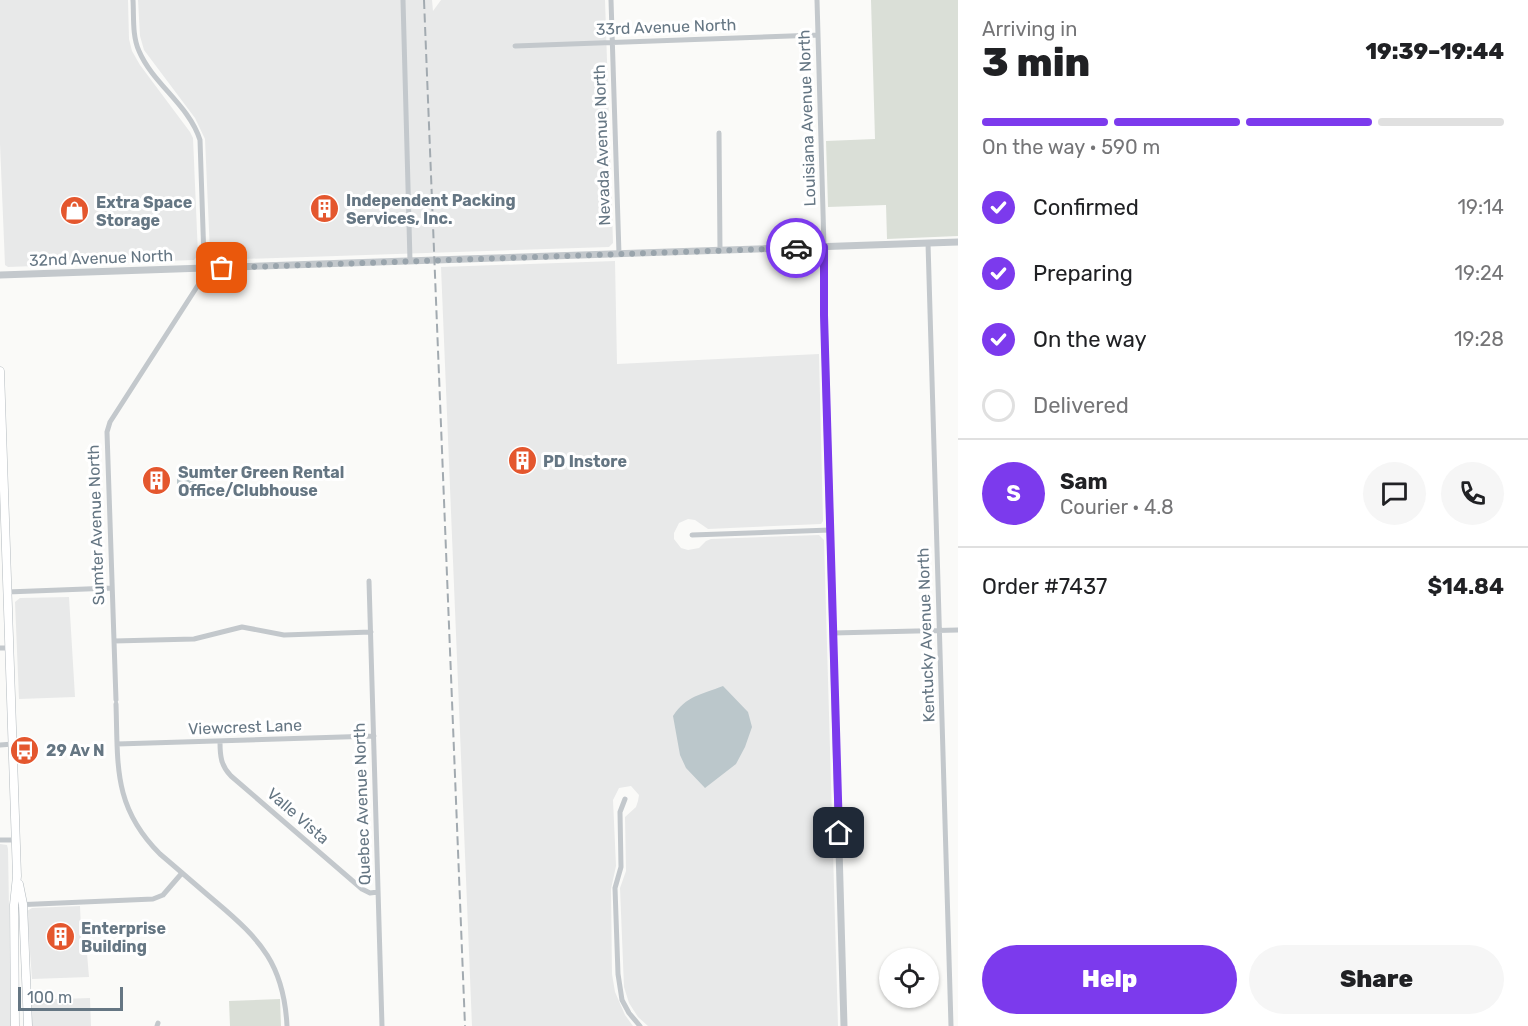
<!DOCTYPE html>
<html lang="en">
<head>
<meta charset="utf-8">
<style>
	body { margin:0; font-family:Rubik,sans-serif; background:#f6f6f6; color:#202124; height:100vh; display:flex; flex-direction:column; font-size:22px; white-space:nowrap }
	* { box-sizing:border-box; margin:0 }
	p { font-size:20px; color:#757577 }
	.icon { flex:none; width:33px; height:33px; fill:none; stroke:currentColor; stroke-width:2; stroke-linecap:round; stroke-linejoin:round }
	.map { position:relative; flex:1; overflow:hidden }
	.side { display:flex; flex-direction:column; background:#fff; width:570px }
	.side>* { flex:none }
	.fabs { position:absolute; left:879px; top:948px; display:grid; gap:12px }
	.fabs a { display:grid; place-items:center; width:60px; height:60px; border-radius:50%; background:#fff; box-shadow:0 2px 4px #0004; font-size:30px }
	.scale { position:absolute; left:18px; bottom:15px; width:105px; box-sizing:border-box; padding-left:6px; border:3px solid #657683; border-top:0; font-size:16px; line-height:21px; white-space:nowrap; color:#657683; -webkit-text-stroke:4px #fff; paint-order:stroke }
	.pin { position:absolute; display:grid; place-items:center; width:51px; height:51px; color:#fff; margin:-26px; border-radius:12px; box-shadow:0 3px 9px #0006 }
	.courier { position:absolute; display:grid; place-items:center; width:60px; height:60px; margin:-30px; border:4px solid #7c3aed; border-radius:50%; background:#fff; color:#222; box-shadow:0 2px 8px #0007 }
	.overview em { font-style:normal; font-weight:800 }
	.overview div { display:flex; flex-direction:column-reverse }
	.overview { display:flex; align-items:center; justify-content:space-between; height:102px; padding:0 24px }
	h1 { font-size:39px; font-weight:800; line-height:45px }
	.bar { display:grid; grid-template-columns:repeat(4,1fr); gap:9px 6px; align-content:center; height:72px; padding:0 24px }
	.bar i { height:8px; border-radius:4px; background:#e0e0e0 }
	.bar .active { background:#7c3aed }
	.bar p { grid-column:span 4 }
	.line { display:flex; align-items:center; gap:15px; padding:0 24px; border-top:2px solid #e0e0e0 }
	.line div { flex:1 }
	.round { display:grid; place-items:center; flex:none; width:63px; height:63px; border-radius:32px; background:#f6f6f6 }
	ol { padding:0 24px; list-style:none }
	li { display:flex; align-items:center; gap:18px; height:66px }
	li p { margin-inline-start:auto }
	li .icon { padding:6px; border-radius:50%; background:#7c3aed; color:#fff; stroke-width:4 }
	li:last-child { color:#757577 }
	li i { width:33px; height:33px; border:3px solid #e0e0e0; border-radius:50% }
	.action { display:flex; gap:12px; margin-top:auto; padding:12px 24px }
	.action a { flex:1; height:69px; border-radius:36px; background:#7c3aed; color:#fff; font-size:24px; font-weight:800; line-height:69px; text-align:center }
	.action a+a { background:#f6f6f6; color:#202124 }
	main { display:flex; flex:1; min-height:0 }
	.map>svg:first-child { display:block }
	.built { fill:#e8e9e9 }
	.green { fill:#dadfd7 }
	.water { fill:#bbc7cb }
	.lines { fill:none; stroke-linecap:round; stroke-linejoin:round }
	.secondary-casing { stroke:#b3babf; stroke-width:9 }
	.minor { stroke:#c3c8cc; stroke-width:5 }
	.tertiary { stroke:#c3c8cc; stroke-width:7 }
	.secondary { stroke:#fff; stroke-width:8 }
	.rail { stroke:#a2aab0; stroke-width:2; stroke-dasharray:9 4.5; stroke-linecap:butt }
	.done { stroke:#99a4ac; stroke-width:6; stroke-dasharray:0 10.8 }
	.route { stroke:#7c3aed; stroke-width:8 }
	.labels { text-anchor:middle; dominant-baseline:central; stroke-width:6; stroke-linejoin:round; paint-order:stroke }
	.street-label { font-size:16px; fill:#657683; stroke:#fff }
	.poi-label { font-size:16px; font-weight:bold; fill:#657683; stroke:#fff; text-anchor:start }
</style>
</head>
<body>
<main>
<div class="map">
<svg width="958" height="1026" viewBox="0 0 958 1026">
	<rect width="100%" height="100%" fill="#fafaf8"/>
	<!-- built -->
	<path class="built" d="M 0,0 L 128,0 L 129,39 L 132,51 L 140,65 L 190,132 L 193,138 L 198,255 L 194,260 L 8,267 L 5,265 L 0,144 Z
		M 138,0 L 432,0 L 433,11 L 441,0 L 605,0 L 613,243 L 609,247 L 214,260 L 210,253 L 205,139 L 195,118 L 144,50 L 140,36 Z
		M 615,261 L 617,364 L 819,354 L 823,521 L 821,524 L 708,529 L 695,520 L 688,519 L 679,523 L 674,533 L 674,539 L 681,548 L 688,550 L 699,548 L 706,541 L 711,539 L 819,535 L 824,540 L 838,1026 L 648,1026 L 638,1017 L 629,1003 L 624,987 L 620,888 L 626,871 L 625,817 L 636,807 L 638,801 L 639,795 L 631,786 L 619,788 L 613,800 L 616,866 L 611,889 L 612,974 L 615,992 L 625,1015 L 633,1026 L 472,1026 L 441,267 Z
		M 69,597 L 75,697 L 19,699 L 15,602 L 20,598 Z
		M 0,844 L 7,845 L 8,849 L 11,1026 L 0,1026 Z
		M 80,906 L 82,954 L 87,954 L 89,977 L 32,979 L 27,911 L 32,908 Z
		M 90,998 L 91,1026 L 32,1026 L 31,1000 Z"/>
	<!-- green -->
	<path class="green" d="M 871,0 L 958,0 L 958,236 L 887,239 L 886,205 L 828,207 L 826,141 L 875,139 Z
		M 280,999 L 281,1026 L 230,1026 L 229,1001 Z"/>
	<!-- water -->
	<path class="water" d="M 188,470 L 193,471 L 197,478 L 196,486 L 192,489 L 177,484 L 177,477 L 183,476 Z
		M 723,686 L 748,712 L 752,727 L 745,747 L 736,764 L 705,788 L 686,768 L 680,755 L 673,716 C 687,695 701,695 723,686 Z"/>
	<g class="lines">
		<defs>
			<path id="secondary" d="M 0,371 L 17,876 L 14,905 L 15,1026
				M 19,884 L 23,904 L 28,1026"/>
		</defs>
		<!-- secondary casing -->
		<use href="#secondary" class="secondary-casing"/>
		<!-- minor -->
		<path class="minor" d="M 403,0 L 410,261
			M 611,0 L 619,254
			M 817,0 L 824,247
			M 515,46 L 818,35
			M 719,133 L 720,251
			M 928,243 L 951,1026
			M 692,535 L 830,530
			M 369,581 L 382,1026
			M 7,592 L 112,588
			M 833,633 L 958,630
			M 114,641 L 194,639 L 242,627 L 284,635 L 371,632
			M 0,648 L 9,648
			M 116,700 L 107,432 L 110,422 L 202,279 L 204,259 L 200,140 C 189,105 153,84 139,51 C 132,36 134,16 133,0
			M 116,704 C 118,766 113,807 160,854 C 179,870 197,886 216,902 C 261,940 284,965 287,1026
			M 220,742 C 220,756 221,766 231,776 L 362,889 L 370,893 L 378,892
			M 117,744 L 374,736
			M 0,745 L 13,744
			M 625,799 L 620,812 L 621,867 L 615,888 L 618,974 L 622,1000 L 629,1013 L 640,1026
			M 0,840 L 16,840
			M 14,905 L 153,899 L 163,895 L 182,873
			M 157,1026 L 158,1023"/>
		<!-- tertiary -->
		<path class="tertiary" d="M 824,247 L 824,315 L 844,1026
			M 0,275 L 958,242"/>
		<!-- secondary -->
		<use href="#secondary" class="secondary"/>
		<!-- rail -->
		<path class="rail" d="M 424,0 L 465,1026"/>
	</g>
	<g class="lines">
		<!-- done -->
		<path class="done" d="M 222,268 L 796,248"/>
		<!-- route -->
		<path class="route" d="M 796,248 L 824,247 L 824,315 L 839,833"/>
	</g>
	<!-- icons -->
	<defs>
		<symbol id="building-disc" viewBox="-11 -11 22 22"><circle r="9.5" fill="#e4572e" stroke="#fff"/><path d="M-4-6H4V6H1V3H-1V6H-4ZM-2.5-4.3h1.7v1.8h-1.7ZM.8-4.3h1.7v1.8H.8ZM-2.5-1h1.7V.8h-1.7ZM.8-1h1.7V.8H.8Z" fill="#fff"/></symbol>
		<symbol id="shop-disc" viewBox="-11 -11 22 22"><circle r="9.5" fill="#e4572e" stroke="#fff"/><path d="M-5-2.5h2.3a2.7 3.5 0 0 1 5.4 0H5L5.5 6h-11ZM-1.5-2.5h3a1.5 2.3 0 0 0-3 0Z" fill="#fff"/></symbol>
		<symbol id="bus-disc" viewBox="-11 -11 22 22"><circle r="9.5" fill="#e4572e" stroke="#fff"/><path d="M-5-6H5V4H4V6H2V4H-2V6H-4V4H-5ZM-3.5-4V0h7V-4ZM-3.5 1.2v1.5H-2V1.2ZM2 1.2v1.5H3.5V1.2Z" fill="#fff"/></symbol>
	</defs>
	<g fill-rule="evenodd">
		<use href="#building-disc" x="308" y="192" width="33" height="33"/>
		<use href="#shop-disc" x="58" y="194" width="33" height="33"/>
		<use href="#building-disc" x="506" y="444" width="33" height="33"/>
		<use href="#building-disc" x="140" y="464" width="33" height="33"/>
		<use href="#bus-disc" x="8" y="734" width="33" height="33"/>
		<use href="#building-disc" x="44" y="920" width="33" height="33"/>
	</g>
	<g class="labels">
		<!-- street labels -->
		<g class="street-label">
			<text transform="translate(666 27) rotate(-2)">33rd Avenue North</text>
			<text transform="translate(807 118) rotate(-92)">Louisiana Avenue North</text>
			<text transform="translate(602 145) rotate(-92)">Nevada Avenue North</text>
			<text transform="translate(101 258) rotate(-2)">32nd Avenue North</text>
			<text transform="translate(96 525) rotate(-92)">Sumter Avenue North</text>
			<text transform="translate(926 635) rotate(-92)">Kentucky Avenue North</text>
			<text transform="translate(245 727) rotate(-2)">Viewcrest Lane</text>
			<text transform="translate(362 804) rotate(-92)">Quebec Avenue North</text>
			<text transform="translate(298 816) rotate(41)">Valle Vista</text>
		</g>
		<!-- poi labels -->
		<g class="poi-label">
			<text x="346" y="200">Independent Packing<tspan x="346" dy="18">Services, Inc.</tspan></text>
			<text x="96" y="202">Extra Space<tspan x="96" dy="18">Storage</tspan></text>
			<text x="543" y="461">PD Instore</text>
			<text x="178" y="472">Sumter Green Rental<tspan x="178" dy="18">Office/Clubhouse</tspan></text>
			<text x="46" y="750">29 Av N</text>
			<text x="81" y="928">Enterprise<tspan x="81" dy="18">Building</tspan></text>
		</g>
	</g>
</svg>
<div class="fabs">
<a><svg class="icon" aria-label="locate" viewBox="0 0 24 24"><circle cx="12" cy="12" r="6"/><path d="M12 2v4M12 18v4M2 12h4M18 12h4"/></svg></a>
</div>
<div class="scale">100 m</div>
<div class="pin" style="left:222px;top:268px;background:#ea580c"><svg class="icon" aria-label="bag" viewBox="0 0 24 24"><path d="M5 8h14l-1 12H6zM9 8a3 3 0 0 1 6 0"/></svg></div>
<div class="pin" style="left:839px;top:833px;background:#1f2937"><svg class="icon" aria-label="home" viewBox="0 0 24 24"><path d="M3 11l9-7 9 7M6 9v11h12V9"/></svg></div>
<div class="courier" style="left:796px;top:248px"><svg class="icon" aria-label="car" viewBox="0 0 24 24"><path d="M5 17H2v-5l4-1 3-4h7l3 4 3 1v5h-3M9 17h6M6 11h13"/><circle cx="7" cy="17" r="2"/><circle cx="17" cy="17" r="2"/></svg></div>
</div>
<section class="side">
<div class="overview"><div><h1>3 min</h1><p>Arriving in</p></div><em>19:39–19:44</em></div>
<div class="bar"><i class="active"></i><i class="active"></i><i class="active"></i><i></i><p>On the way · 590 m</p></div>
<ol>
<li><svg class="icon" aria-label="check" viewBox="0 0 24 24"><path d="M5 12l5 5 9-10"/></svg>Confirmed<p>19:14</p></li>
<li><svg class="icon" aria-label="check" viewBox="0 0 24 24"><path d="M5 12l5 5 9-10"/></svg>Preparing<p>19:24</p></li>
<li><svg class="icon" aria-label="check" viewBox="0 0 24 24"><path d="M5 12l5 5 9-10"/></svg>On the way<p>19:28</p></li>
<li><i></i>Delivered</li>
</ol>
<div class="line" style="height:108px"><b class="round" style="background:#7c3aed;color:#fff">S</b><div><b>Sam</b><p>Courier · 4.8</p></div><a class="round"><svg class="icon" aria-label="chat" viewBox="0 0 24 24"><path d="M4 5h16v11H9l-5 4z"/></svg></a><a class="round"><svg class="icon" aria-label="phone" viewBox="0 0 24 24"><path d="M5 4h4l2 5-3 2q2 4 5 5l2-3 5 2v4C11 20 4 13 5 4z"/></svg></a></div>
<div class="line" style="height:78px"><div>Order #7437</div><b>$14.84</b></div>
<div class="action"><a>Help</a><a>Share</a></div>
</section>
</main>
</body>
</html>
